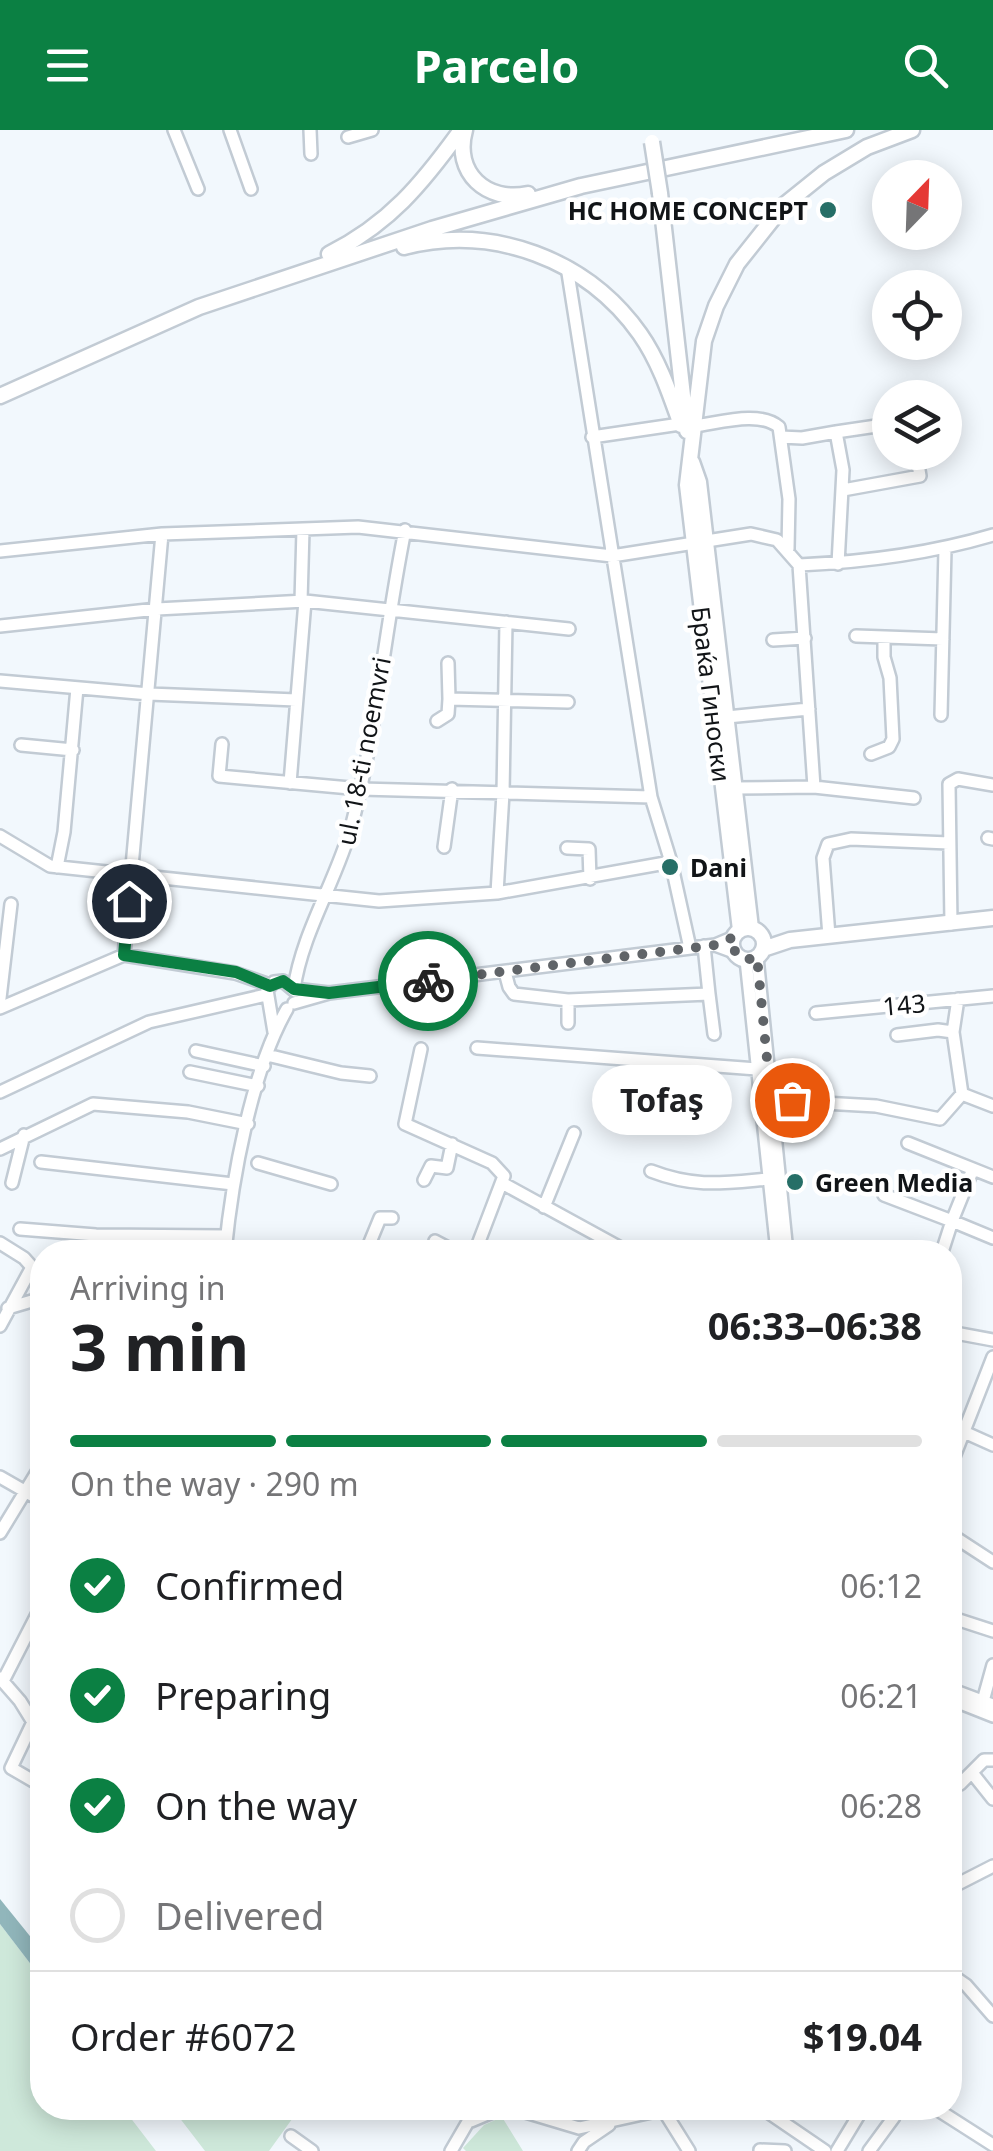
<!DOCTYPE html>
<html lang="en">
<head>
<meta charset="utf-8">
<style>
	body { margin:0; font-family:"Noto Sans",sans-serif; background:#f2f2f2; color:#202124; height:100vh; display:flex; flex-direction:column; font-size:38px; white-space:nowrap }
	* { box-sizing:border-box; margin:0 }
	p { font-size:32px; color:#757577 }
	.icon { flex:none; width:55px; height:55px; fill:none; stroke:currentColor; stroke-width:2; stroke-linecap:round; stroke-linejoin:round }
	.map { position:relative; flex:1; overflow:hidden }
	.details { position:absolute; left:30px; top:1110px; width:932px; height:880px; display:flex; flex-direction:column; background:#fff; border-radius:40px; box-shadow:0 5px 25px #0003 }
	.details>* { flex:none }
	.needle { width:65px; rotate:23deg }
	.fabs { position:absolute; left:872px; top:30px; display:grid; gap:20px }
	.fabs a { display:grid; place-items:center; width:90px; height:90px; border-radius:50%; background:#fff; box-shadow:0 5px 25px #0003; font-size:50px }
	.pin { position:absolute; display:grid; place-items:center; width:85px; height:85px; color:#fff; margin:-42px; border:5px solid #fff; border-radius:50%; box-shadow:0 2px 10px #0007 }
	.courier { position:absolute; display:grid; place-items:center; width:100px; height:100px; margin:-50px; border:8px solid #0b8043; border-radius:50%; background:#fff; color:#222; box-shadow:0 2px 12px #0007 }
	.bubble { position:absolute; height:70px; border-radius:35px; background:#fff; box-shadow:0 5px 25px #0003; font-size:32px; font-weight:700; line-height:70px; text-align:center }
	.headline em { font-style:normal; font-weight:700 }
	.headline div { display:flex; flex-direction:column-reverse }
	.headline { display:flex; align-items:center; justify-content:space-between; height:170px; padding:0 40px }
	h1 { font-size:65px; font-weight:700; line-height:75px }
	.bar { display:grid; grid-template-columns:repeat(4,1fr); gap:15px 10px; align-content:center; height:120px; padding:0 40px }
	.bar i { height:12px; border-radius:8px; background:#e0e0e0 }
	.bar .active { background:#0b8043 }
	.bar p { grid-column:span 4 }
	.line { display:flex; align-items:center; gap:25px; padding:0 40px; border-top:2px solid #e0e0e0 }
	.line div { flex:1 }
	ol { padding:0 40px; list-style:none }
	li { display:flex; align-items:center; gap:30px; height:110px }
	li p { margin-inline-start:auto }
	li .icon { padding:10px; border-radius:50%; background:#0b8043; color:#fff; stroke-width:4 }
	li:last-child { color:#757577 }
	li i { width:55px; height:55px; border:5px solid #e0e0e0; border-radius:50% }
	header { display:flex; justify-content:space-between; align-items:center; height:130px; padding:0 40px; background:#0b8043; color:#fff; font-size:45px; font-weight:700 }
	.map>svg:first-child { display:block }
	.green { fill:#cee8da }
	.water { fill:#91b6bb }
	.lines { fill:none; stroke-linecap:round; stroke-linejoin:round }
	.minor-casing { stroke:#c2cbd4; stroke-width:16 }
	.major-casing { stroke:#c2cbd4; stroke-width:19 }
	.minor { stroke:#fff; stroke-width:11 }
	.major { stroke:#fff; stroke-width:14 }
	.major-bridge-casing { stroke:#c2cbd4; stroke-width:19; stroke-linecap:butt }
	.major-bridge { stroke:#fff; stroke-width:14 }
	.done { stroke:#606468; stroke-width:10; stroke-dasharray:0 18 }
	.route { stroke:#0b8043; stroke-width:12 }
	.poi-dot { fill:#276f67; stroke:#fff; stroke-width:4 }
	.labels { text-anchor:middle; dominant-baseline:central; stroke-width:9; stroke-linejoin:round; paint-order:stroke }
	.poi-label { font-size:25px; font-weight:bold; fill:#111417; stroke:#fff; text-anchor:start }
	.street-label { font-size:25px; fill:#111417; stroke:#fff }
</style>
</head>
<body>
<header><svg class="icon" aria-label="menu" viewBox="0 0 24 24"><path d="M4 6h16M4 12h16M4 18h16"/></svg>Parcelo<svg class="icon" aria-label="search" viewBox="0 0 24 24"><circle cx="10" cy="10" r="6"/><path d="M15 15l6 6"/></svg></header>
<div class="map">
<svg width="993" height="2021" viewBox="0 0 993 2021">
	<rect width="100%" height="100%" fill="#f2f8fd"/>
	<!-- green -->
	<path class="green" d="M 0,1794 L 42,1849 L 42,1978 L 123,1978 L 156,2021 L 0,2021 Z
		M 172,1978 L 300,1978 L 269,2021 L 205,2021 Z
		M 502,1987 L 523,2021 L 466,2021 L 463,2018 L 484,1995 Z"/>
	<!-- water -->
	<path class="water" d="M 0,1769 L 42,1821 L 42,1849 L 0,1794 Z"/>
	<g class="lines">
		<defs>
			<path id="minor" d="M 174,0 L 198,59
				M 230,0 L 251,59
				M 310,0 L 311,24
				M 348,7 L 372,0
				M 567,137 L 651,667 L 671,732 L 690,818
				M 694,296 C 719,293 759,280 779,297 L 789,369 L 788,419
				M 592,307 L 680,294
				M 781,307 L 802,308 L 836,302
				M 843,360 L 920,346 L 917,328
				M 0,421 L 162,404 L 358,397 L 612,426 L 751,404 L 777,410 L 799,435 C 866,432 929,424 993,405
				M 838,434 L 843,340 L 836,302 L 890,294
				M 799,435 L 814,657
				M 301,471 L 303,400
				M 0,496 L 157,479 L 305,471 L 569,499
				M 856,506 L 943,509
				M 773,510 L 805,508
				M 448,533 L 449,569
				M 0,551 L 149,564 L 296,570
				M 941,585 L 945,419
				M 727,587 L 809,579
				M 437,591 L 448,584 L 449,569 L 568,572
				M 222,614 L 219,646 L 361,659 L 651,667
				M 21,615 L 73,620
				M 871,624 L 889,617 L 893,609 L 890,548 L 884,527 L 884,507
				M 290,653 L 305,471
				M 735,658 L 814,657 L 914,668
				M 0,706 L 50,736 L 379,771 L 497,763 L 671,732
				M 988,708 L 993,709
				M 444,717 L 452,659
				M 567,718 L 589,719 L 590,749
				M 57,737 L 64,702 L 77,558
				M 497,763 L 503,663 L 506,492
				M 951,794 L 949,654 L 958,649 L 993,655
				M 829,806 L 823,728 L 828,714 L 851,709 L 949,713
				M 715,815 L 734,822
				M 704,816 L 709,864
				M 124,825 L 162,404
				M 757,827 L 787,1122
				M 746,830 L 777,1122
				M 505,842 L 509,857 L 514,864 L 568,870 L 709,864 L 714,904
				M 329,863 L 294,859 C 302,802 337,750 352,694 C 377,598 385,498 405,400
				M 0,868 L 11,774
				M 958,869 L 953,902 L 962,964 L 993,976
				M 294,873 L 329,863 L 715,815 L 734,807
				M 0,878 L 124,825 L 235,843 L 270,855
				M 816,883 L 993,866
				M 568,893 L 568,870
				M 274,902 L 267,860 L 274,852 L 283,851 L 295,861
				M 897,905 L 938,900 L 953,902
				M 477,918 L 757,939
				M 421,919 L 405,994 L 492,1033 L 504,1046 L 475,1122
				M 196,921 L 264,936
				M 267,925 L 341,943 L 370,946
				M 190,942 L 258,956
				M 0,962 L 149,892 L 266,865
				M 771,970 L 876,976 L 940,989 L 962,964
				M 908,1013 L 993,1047
				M 0,1019 L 93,974 L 188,982 L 248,994
				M 41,1032 L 233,1054
				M 258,1033 L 331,1054
				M 651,1041 C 695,1058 723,1053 768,1049
				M 424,1050 L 431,1036 L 447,1038 L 452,1014
				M 12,1053 L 24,1005
				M 502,1053 L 628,1122
				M 884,1065 L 952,1091 L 973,1039
				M 544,1077 L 574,1003
				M 20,1099 L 96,1105 L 226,1106
				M 435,1111 L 456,1122
				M 0,1113 L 24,1128 L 32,1137 L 0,1196
				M 225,1122 C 232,1050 251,942 287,879
				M 366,1122 L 380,1088 L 392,1088
				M 942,1122 L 952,1091 L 993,1108
				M 8,1178 L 42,1168
				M 950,1202 L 993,1210
				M 964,1302 L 993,1315
				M 950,1337 L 993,1227
				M 0,1347 L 42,1371
				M 0,1403 L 42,1334
				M 950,1404 L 993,1432
				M 950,1487 L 993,1501
				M 0,1548 L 20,1571 L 33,1592 L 11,1638 L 42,1656
				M 3,1551 L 42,1475
				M 950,1559 L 993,1575
				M 950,1569 L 993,1586
				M 983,1571 L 993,1535
				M 973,1644 L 993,1669
				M 960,1654 L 984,1630 L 993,1630
				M 950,1758 L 993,1736
				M 950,1844 L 966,1855 L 993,1886
				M 512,1978 L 579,1998 L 670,1978
				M 762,1978 L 825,2021
				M 935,1978 L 993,2015
				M 664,1981 L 689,2021
				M 471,1991 L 502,1978
				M 603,1994 L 605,1978
				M 291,2006 L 312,2021
				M 760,2020 L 785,2021
				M 451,2021 L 476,1978
				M 578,2021 L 584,2012 L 609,1995
				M 837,2021 L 863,1978
				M 869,2021 L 894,1987"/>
			<path id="major" d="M 465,0 C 453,43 487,73 528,64
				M 660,63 L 687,301
				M 404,117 C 493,94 587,129 640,204 C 659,231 670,264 681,295
				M 329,124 C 389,94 422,54 461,0
				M 0,266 L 199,177 L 432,99 L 581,56 L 846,0
				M 692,332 L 699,352 L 751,798
				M732 814a16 16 0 1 1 32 0a16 16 0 1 1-32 0Z
				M 740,800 L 687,355 L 704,211 L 716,176 L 737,134 L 783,76 L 824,43 L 867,17 L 912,0
				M 763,819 L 790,810 L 993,788"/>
		</defs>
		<!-- minor casing -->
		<use href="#minor" class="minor-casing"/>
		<!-- major casing -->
		<use href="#major" class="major-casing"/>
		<!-- minor -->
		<use href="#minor" class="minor"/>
		<!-- major -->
		<use href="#major" class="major"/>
		<defs>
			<path id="major-bridge" d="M 652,12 L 660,63"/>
		</defs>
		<!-- major-bridge casing -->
		<use href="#major-bridge" class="major-bridge-casing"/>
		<!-- major-bridge -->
		<use href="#major-bridge" class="major-bridge"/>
	</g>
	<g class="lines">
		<!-- done -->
		<path class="done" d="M 428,851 L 715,815 L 734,807 C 730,823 742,834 757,827 L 771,970 L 792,970"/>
		<!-- route -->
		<path class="route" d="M 129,771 L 124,825 L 236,842 L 270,856 L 283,851 L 294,859 L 329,863 L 428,851"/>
	</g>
	<!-- markers -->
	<g class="poi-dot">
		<circle cx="828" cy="80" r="10"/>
		<circle cx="670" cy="737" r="10"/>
		<circle cx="795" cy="1052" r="10"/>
	</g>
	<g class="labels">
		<!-- poi labels -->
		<g class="poi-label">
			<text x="808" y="80" text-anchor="end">HC HOME CONCEPT</text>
			<text x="690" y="737">Dani</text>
			<text x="815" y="1052">Green Media</text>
		</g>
		<!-- street labels -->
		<g class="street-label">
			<text transform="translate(712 564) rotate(83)">Браќа Гиноски</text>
			<text transform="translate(363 621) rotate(-79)">ul. 18-ti noemvri</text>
			<text transform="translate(904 874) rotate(-5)">143</text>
		</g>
	</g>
</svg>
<div class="fabs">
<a><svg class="needle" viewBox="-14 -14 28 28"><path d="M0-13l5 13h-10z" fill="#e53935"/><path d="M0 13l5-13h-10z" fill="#757577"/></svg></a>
<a><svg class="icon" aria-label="locate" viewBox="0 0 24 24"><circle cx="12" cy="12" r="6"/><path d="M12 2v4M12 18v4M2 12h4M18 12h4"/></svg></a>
<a><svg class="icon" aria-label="layers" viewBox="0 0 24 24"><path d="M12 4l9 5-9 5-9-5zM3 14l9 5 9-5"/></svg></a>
</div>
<div class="pin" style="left:792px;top:970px;background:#ea580c"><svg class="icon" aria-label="bag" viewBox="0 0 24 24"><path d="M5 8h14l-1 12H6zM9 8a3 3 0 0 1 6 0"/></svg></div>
<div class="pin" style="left:129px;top:771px;background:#1f2937"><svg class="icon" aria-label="home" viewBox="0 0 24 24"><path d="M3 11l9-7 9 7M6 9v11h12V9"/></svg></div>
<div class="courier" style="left:428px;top:851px"><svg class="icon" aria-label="bike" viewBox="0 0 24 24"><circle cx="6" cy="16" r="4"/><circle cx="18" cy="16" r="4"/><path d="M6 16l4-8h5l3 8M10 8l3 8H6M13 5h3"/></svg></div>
<div class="bubble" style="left:592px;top:935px;width:140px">Tofaş</div>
<section class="details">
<div class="headline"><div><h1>3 min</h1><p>Arriving in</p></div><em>06:33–06:38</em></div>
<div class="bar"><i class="active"></i><i class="active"></i><i class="active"></i><i></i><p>On the way · 290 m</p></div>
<ol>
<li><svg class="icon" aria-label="check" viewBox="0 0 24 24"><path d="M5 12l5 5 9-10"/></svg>Confirmed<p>06:12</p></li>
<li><svg class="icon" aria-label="check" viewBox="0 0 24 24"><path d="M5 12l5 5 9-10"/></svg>Preparing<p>06:21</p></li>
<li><svg class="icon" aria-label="check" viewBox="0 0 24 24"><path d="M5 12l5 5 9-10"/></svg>On the way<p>06:28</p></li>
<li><i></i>Delivered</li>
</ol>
<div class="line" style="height:130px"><div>Order #6072</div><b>$19.04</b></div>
</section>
</div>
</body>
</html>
